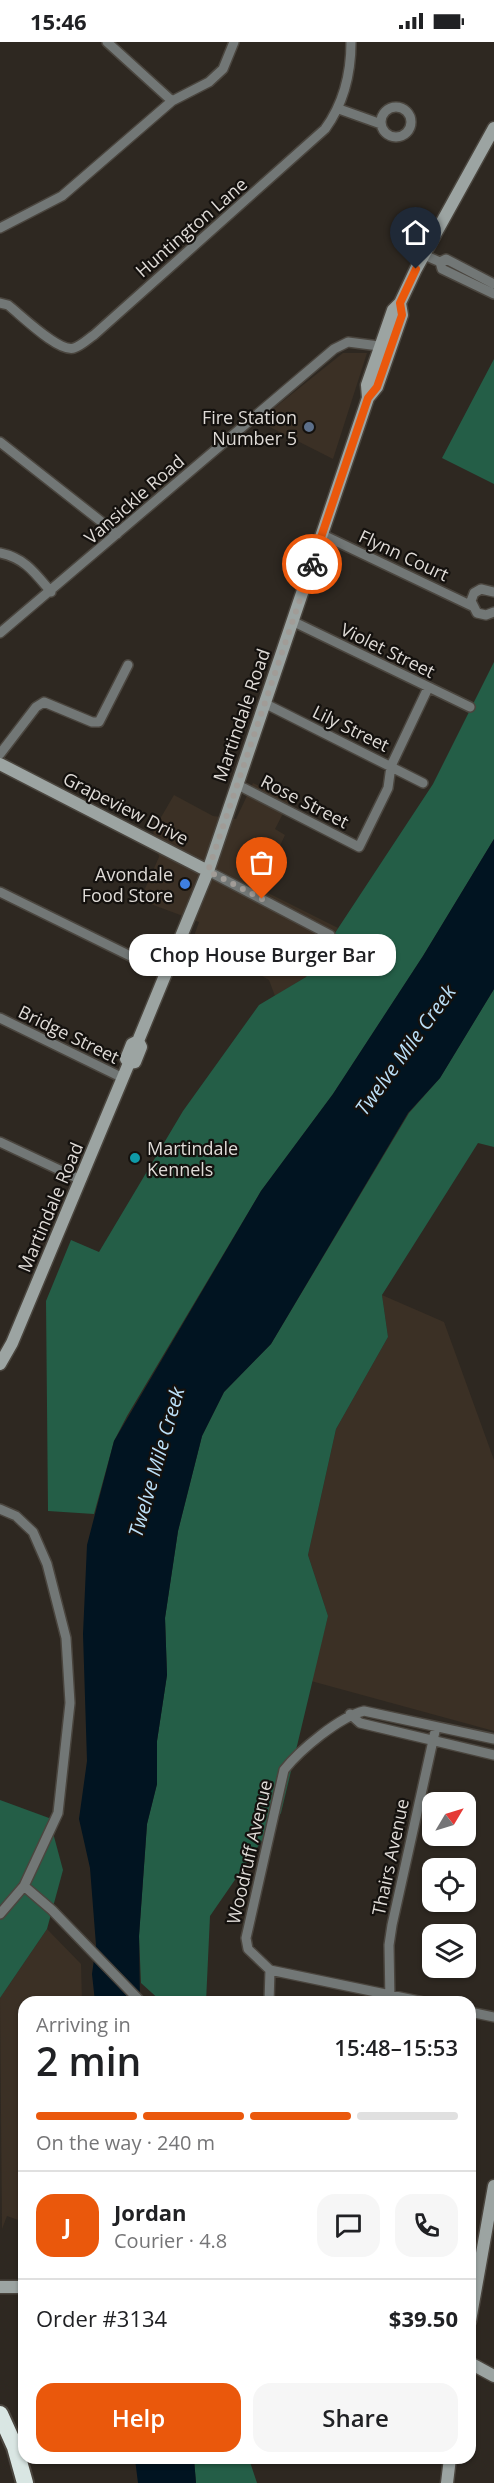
<!DOCTYPE html>
<html lang="en">
<head>
<meta charset="utf-8">
<style>
	body { margin:0; font-family:"Open Sans",sans-serif; background:#f6f6f6; color:#202124; height:100vh; display:flex; flex-direction:column; font-size:22px; white-space:nowrap }
	* { box-sizing:border-box; margin:0 }
	p { font-size:20px; color:#757577 }
	.icon { flex:none; width:33px; height:33px; fill:none; stroke:currentColor; stroke-width:2; stroke-linecap:round; stroke-linejoin:round }
	.map { position:relative; flex:1; overflow:hidden }
	.side { position:absolute; left:18px; top:1954px; width:458px; height:468px; display:flex; flex-direction:column; background:#fff; border-radius:18px; box-shadow:0 2px 4px #0004 }
	.side>* { flex:none }
	.needle { width:39px; rotate:52deg }
	.controls { position:absolute; left:422px; top:1750px; display:grid; gap:12px }
	.controls a { display:grid; place-items:center; width:54px; height:54px; border-radius:12px; background:#fff; box-shadow:0 2px 4px #0004; font-size:30px }
	.pin { position:absolute; display:grid; place-items:center; width:51px; height:51px; color:#fff; margin:-62px -26px; border-radius:50% 50% 50% 0; rotate:-45deg; box-shadow:0 0 6px #0007 }
	.pin .icon { rotate:45deg }
	.courier { position:absolute; display:grid; place-items:center; width:60px; height:60px; margin:-30px; border:4px solid #ea580c; border-radius:50%; background:#fff; color:#222; box-shadow:0 2px 8px #0007 }
	.bubble { position:absolute; height:42px; border-radius:18px; background:#fff; box-shadow:0 2px 4px #0004; font-size:20px; font-weight:600; line-height:42px; text-align:center }
	.overview em { font-style:normal; font-weight:600 }
	.overview div { display:flex; flex-direction:column-reverse }
	.overview { display:flex; align-items:center; justify-content:space-between; height:102px; padding:0 18px }
	h1 { font-size:39px; font-weight:600; line-height:45px }
	.bar { display:grid; grid-template-columns:repeat(4,1fr); gap:9px 6px; align-content:center; height:72px; padding:0 18px }
	.bar i { height:8px; border-radius:4px; background:#e0e0e0 }
	.bar .selected { background:#ea580c }
	.bar p { grid-column:span 4 }
	.line { display:flex; align-items:center; gap:15px; padding:0 18px; border-top:2px solid #e0e0e0 }
	.line div { flex:1 }
	.round { display:grid; place-items:center; flex:none; width:63px; height:63px; border-radius:18px; background:#f6f6f6 }
	.button { display:flex; gap:12px; margin-top:auto; padding:12px 18px }
	.button a { flex:1; height:69px; border-radius:18px; background:#ea580c; color:#fff; font-size:24px; font-weight:600; line-height:69px; text-align:center }
	.button a+a { background:#f6f6f6; color:#202124 }
	.status { display:flex; justify-content:space-between; align-items:center; height:42px; padding:0 30px; background:#fff; direction:ltr }
	.status svg { height:16px; fill:currentColor }
	.map>svg:first-child { display:block }
	.built { fill:#3b3025 }
	.green { fill:#245e47 }
	.water { fill:#011421 }
	.lines { fill:none; stroke-linecap:round; stroke-linejoin:round }
	.street-casing { stroke:#4a453e; stroke-width:12 }
	.secondary-casing { stroke:#4a453e; stroke-width:15 }
	.highway-casing { stroke:#4a453e; stroke-width:20 }
	.street { stroke:#727776; stroke-width:9 }
	.secondary { stroke:#9ca4a2; stroke-width:12 }
	.highway { stroke:#d9e6e3; stroke-width:16 }
	.done { stroke:#a19c97; stroke-width:6; stroke-dasharray:0 10.8 }
	.route { stroke:#ea580c; stroke-width:8 }
	.service-dot { fill:#5c6f8a; stroke:#14110e; stroke-width:2 }
	.shop-dot { fill:#3f7fe0; stroke:#14110e; stroke-width:2 }
	.culture-dot { fill:#0f9aa8; stroke:#14110e; stroke-width:2 }
	.labels { text-anchor:middle; dominant-baseline:central; stroke-width:4.5; stroke-linejoin:round; paint-order:stroke }
	.street-label { font-size:18px; fill:#dfdbd7; stroke:#14110e }
	.poi-label { font-size:18px; fill:#dfdbd7; stroke:#14110e; text-anchor:end }
	.water-label { font-size:20px; font-style:italic; fill:#bbdff7; stroke:#14110e }
</style>
</head>
<body>
<div class="status"><b>15:46</b><svg viewBox="0 0 49 12"><path d="M0 12V9h3v3zM5 12V6h3v6zM10 12V3h3v9zM15 12V0h3v12zM26 1h20v11H26zM47 4h2v5h-2z"/></svg></div>
<div class="map">
<svg width="494" height="2441" viewBox="0 0 494 2441">
	<rect width="100%" height="100%" fill="#2e2821"/>
	<!-- built -->
	<path class="built" d="M 343,311 L 367,311 L 333,417 L 258,379 Z
		M 253,741 L 290,758 L 275,787 L 285,793 L 260,847 L 338,886 L 306,935 L 275,954 L 269,938 L 194,894 L 199,880 L 140,858 L 159,815 L 153,789 L 174,753 L 213,774 L 236,777 Z
		M 382,1253 L 444,1280 L 494,1418 L 494,1689 L 311,1639 L 328,1574 L 308,1513 L 336,1387 L 388,1295 Z
		M 47,1887 L 81,1922 L 82,1960 L 24,1960 L 24,2180 L 7,2174 L 2,2187 L 0,1956 Z"/>
	<!-- green -->
	<path class="green" d="M 494,317 L 494,442 L 442,416 Z
		M 494,620 L 494,797 L 423,914 L 333,1052 L 261,1149 L 127,1374 L 114,1399 L 94,1472 L 48,1469 L 46,1259 L 71,1198 L 99,1210 L 183,1069 L 259,963 L 306,935 L 433,742 Z
		M 494,947 L 494,1105 L 478,1101 L 382,1253 L 388,1295 L 336,1387 L 308,1513 L 328,1574 L 281,1771 L 210,1874 L 206,1960 L 162,1960 L 141,1941 L 139,1894 L 147,1782 L 157,1742 L 157,1699 L 167,1633 L 165,1576 L 178,1489 L 202,1394 L 224,1350 L 271,1302 L 409,1071 L 440,1036 Z
		M 0,1758 L 49,1776 L 63,1828 L 47,1887 L 0,1956 Z
		M 194,2417 L 249,2417 L 257,2441 L 196,2441 Z"/>
	<!-- water -->
	<path class="water" d="M 494,797 L 494,947 L 440,1036 L 408,1071 L 271,1302 L 224,1350 L 202,1394 L 178,1489 L 165,1576 L 167,1633 L 157,1699 L 157,1742 L 147,1782 L 139,1894 L 140,1960 L 95,1960 L 92,1932 L 96,1903 L 90,1826 L 79,1777 L 87,1719 L 83,1592 L 87,1503 L 114,1399 L 261,1149 L 333,1052 L 423,914 Z
		M 135,2417 L 194,2417 L 196,2441 L 138,2441 Z"/>
	<g class="lines">
		<defs>
			<path id="street" d="M 107,0 L 172,59
				M381 80a15 15 0 1 1 30 0a15 15 0 1 1-30 0Z
				M 339,67 L 381,82
				M 0,186 L 62,154 L 172,59 L 209,40 L 223,27 L 234,0
				M 424,213 L 440,220 L 446,217 L 494,242
				M 440,220 L 442,227 L 494,252
				M 0,261 L 8,263 C 21,273 59,311 74,306 C 81,304 88,297 94,293 L 325,87 C 344,61 351,32 351,0
				M 0,400 L 117,492
				M 323,493 L 472,564
				M 0,511 C 25,516 35,531 51,550
				M 494,550 L 481,547 L 474,551 L 471,559 L 477,571 L 486,573 L 494,570
				M 292,579 L 470,665
				M 0,591 L 334,307 L 348,300 L 379,304
				M 264,661 L 423,741
				M 0,712 L 36,665 L 44,660 L 92,680 L 99,680 L 128,623
				M 236,742 L 359,805 L 388,746 L 391,724 L 428,646
				M 208,829 L 330,893
				M 0,850 L 167,932
				M 0,976 L 123,1036
				M 0,1100 L 81,1138
				M 0,1467 L 16,1474 L 33,1490 L 47,1522 L 66,1596 L 70,1661 L 58,1771 L 24,1844 L 0,1872
				M 350,1672 L 360,1681 L 494,1713
				M 24,1844 L 52,1868 L 141,1960
				M 269,1960 L 270,1928
				M 390,1960 L 389,1903 L 392,1883 L 436,1685
				M 424,1960 L 270,1928 L 248,1907 L 246,1896 L 284,1728 C 300,1708 339,1675 364,1669 L 494,1697
				M 470,1970 L 494,1975"/>
			<path id="secondary" d="M 368,356 L 367,343 L 393,268 L 400,261 L 416,227 L 494,86
				M 0,722 L 208,829
				M 129,1021 L 126,1017 L 132,1002 L 138,999 L 208,829 L 368,356 L 377,345 L 402,273 L 400,261
				M 0,1322 L 12,1301 L 129,1021 L 135,1020 L 141,1005 L 138,999
				M 0,2245 L 24,2245
				M 470,2279 L 494,2144
				M 470,2321 L 494,2334
				M 447,2441 L 450,2416"/>
			<path id="highway" d="M 0,2372 L 15,2405 L 25,2441"/>
		</defs>
		<!-- street casing -->
		<use href="#street" class="street-casing"/>
		<!-- secondary casing -->
		<use href="#secondary" class="secondary-casing"/>
		<!-- highway casing -->
		<use href="#highway" class="highway-casing"/>
		<!-- street -->
		<use href="#street" class="street"/>
		<!-- secondary -->
		<use href="#secondary" class="secondary"/>
		<!-- highway -->
		<use href="#highway" class="highway"/>
	</g>
	<g class="lines">
		<!-- done -->
		<path class="done" d="M 262,857 L 208,829 L 312,522"/>
		<!-- route -->
		<path class="route" d="M 312,522 L 368,356 L 377,345 L 402,273 L 400,261 L 416,227"/>
	</g>
	<!-- markers -->
	<circle class="service-dot" cx="309" cy="385" r="6"/>
	<circle class="shop-dot" cx="185" cy="842" r="6"/>
	<circle class="culture-dot" cx="135" cy="1116" r="6"/>
	<g class="labels">
		<!-- street labels -->
		<g class="street-label">
			<text transform="translate(191 185) rotate(-41)">Huntington Lane</text>
			<text transform="translate(134 457) rotate(-41)">Vansickle Road</text>
			<text transform="translate(404 513) rotate(25)">Flynn Court</text>
			<text transform="translate(388 608) rotate(26)">Violet Street</text>
			<text transform="translate(241 673) rotate(-71)">Martindale Road</text>
			<text transform="translate(351 686) rotate(26)">Lily Street</text>
			<text transform="translate(305 759) rotate(27)">Rose Street</text>
			<text transform="translate(126 766) rotate(27)">Grapeview Drive</text>
			<text transform="translate(69 992) rotate(26)">Bridge Street</text>
			<text transform="translate(50 1165) rotate(-67)">Martindale Road</text>
			<text transform="translate(249 1810) rotate(-77)">Woodruff Avenue</text>
			<text transform="translate(390 1815) rotate(-78)">Thairs Avenue</text>
		</g>
		<!-- poi labels -->
		<g class="poi-label">
			<text x="297" y="375">Fire Station<tspan x="297" dy="21">Number 5</tspan></text>
			<text x="173" y="832">Avondale<tspan x="173" dy="21">Food Store</tspan></text>
			<text x="147" y="1106" text-anchor="start">Martindale<tspan x="147" dy="21">Kennels</tspan></text>
		</g>
		<!-- water labels -->
		<g class="water-label">
			<text transform="translate(405 1008) rotate(-54)">Twelve Mile Creek</text>
			<text transform="translate(156 1420) rotate(-74)">Twelve Mile Creek</text>
		</g>
	</g>
</svg>
<div class="controls">
<a><svg class="needle" viewBox="-14 -14 28 28"><path d="M0-13l5 13h-10z" fill="#e53935"/><path d="M0 13l5-13h-10z" fill="#757577"/></svg></a>
<a><svg class="icon" aria-label="locate" viewBox="0 0 24 24"><circle cx="12" cy="12" r="6"/><path d="M12 2v4M12 18v4M2 12h4M18 12h4"/></svg></a>
<a><svg class="icon" aria-label="layers" viewBox="0 0 24 24"><path d="M12 4l9 5-9 5-9-5zM3 14l9 5 9-5"/></svg></a>
</div>
<div class="pin" style="left:262px;top:857px;background:#ea580c"><svg class="icon" aria-label="bag" viewBox="0 0 24 24"><path d="M5 8h14l-1 12H6zM9 8a3 3 0 0 1 6 0"/></svg></div>
<div class="pin" style="left:416px;top:227px;background:#1f2937"><svg class="icon" aria-label="home" viewBox="0 0 24 24"><path d="M3 11l9-7 9 7M6 9v11h12V9"/></svg></div>
<div class="courier" style="left:312px;top:522px"><svg class="icon" aria-label="bike" viewBox="0 0 24 24"><circle cx="6" cy="16" r="4"/><circle cx="18" cy="16" r="4"/><path d="M6 16l4-8h5l3 8M10 8l3 8H6M13 5h3"/></svg></div>
<div class="bubble" style="left:129px;top:892px;width:267px">Chop House Burger Bar</div>
<section class="side">
<div class="overview"><div><h1>2 min</h1><p>Arriving in</p></div><em>15:48–15:53</em></div>
<div class="bar"><i class="selected"></i><i class="selected"></i><i class="selected"></i><i></i><p>On the way · 240 m</p></div>
<div class="line" style="height:108px"><b class="round" style="background:#ea580c;color:#fff">J</b><div><b>Jordan</b><p>Courier · 4.8</p></div><a class="round"><svg class="icon" aria-label="chat" viewBox="0 0 24 24"><path d="M4 5h16v11H9l-5 4z"/></svg></a><a class="round"><svg class="icon" aria-label="phone" viewBox="0 0 24 24"><path d="M5 4h4l2 5-3 2q2 4 5 5l2-3 5 2v4C11 20 4 13 5 4z"/></svg></a></div>
<div class="line" style="height:78px"><div>Order #3134</div><b>$39.50</b></div>
<div class="button"><a>Help</a><a>Share</a></div>
</section>
</div>
</body>
</html>
